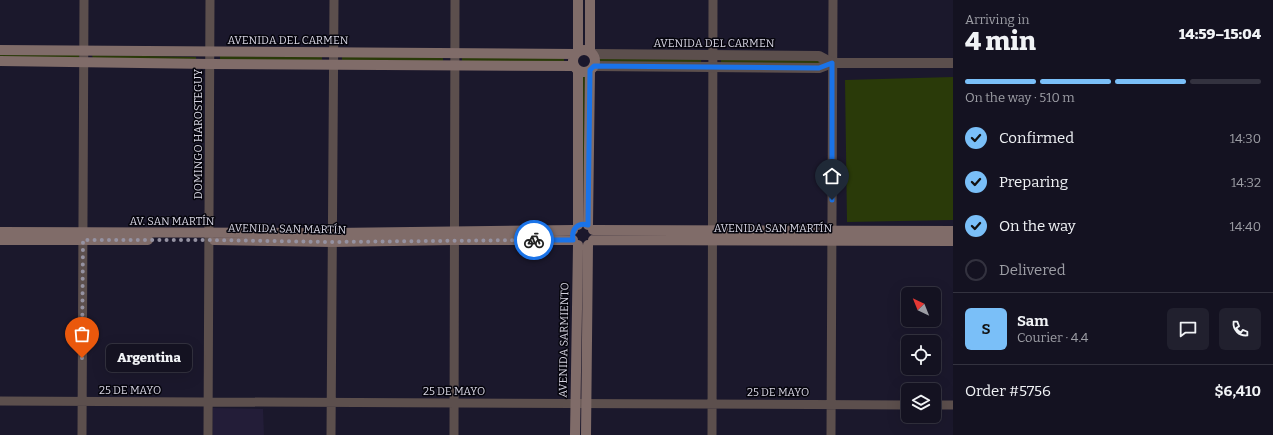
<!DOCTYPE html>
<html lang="en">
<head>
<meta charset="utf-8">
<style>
	body { margin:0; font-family:Bitter,serif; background:#21202e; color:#f1f3f6; height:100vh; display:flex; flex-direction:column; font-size:15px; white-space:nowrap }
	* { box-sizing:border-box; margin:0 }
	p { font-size:13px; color:#9d9ea5 }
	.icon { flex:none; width:22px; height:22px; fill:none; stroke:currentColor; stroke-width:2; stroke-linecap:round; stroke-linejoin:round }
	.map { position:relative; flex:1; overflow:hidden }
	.details { display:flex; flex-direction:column; background:#141221; width:320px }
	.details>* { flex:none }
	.needle { width:26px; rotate:317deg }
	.tools { position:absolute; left:901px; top:287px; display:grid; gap:8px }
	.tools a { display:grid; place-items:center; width:40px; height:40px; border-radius:6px; background:#141221; box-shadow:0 4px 16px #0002,0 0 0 1px #33323f; font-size:20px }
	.pin { position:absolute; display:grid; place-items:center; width:34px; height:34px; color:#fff; margin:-41px -17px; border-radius:50% 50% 50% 0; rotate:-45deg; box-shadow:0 0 4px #0007 }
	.pin .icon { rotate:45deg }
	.courier { position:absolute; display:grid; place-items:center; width:40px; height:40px; margin:-20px; border:3px solid #1a73e8; border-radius:50%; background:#fff; color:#222; box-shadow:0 1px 5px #0007 }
	.bubble { position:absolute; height:28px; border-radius:6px; background:#141221; box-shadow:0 4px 16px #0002,0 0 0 1px #33323f; font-size:13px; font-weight:800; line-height:28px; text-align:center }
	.overview em { font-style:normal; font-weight:800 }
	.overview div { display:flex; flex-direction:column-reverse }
	.overview { display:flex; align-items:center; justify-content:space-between; height:68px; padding:0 12px }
	h1 { font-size:26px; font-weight:800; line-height:30px }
	.bar { display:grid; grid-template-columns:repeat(4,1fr); gap:6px 4px; align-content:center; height:48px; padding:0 12px }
	.bar i { height:5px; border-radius:3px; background:#33323f }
	.bar .current { background:#7abff8 }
	.bar p { grid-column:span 4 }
	.line { display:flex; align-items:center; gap:10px; padding:0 12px; border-top:1px solid #33323f }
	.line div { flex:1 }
	.round { display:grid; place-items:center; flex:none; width:42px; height:42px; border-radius:6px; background:#21202e }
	ol { padding:0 12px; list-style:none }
	li { display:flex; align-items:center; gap:12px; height:44px }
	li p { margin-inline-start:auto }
	li .icon { padding:4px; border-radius:50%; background:#7abff8; color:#111; stroke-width:4 }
	li:last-child { color:#9d9ea5 }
	li i { width:22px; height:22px; border:2px solid #33323f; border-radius:50% }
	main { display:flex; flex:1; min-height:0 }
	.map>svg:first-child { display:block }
	.built { fill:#231d38 }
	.green { fill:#2a3a09 }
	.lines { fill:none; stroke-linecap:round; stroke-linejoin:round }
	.minor { stroke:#5c4f4d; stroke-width:9 }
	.tertiary { stroke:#5c4f4d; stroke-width:10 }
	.secondary { stroke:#806c69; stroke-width:10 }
	.done { stroke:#9592a2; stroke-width:4; stroke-dasharray:0 7.2 }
	.route { stroke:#1a73e8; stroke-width:5 }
	.labels { text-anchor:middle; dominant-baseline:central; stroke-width:3; stroke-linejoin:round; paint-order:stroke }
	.street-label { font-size:11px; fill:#d6d4e2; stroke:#06050d }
</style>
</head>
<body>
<main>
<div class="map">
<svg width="953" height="435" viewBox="0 0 953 435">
	<rect width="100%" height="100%" fill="#1b182c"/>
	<!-- built -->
	<path class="built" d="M 213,408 L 263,409 L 264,435 L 213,435 Z"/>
	<!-- green -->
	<path class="green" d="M 0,54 L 79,54 L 79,59 L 0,58 Z
		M 92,55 L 196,57 L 196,61 L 93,59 Z
		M 220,56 L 322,57 L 322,61 L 220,60 Z
		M 342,56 L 443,57 L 443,61 L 342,61 Z
		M 462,57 L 564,58 L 564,62 L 462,62 Z
		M 600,58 L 701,59 L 701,63 L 600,62 Z
		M 721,59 L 822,60 L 822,64 L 721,63 Z
		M 582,77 L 585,77 L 583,216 L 581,216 Z
		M 953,77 L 953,220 L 847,222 L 845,80 Z"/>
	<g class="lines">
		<!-- minor -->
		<path class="minor" d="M 0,401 L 908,405
			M 934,405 L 953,405
			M 82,435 L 84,0
			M 208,435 L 210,0
			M 331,435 L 334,0
			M 454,435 L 455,0
			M 712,435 L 713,0
			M 831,435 L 833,0"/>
		<!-- tertiary -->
		<path class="tertiary" d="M 593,54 L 819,56 L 832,63
			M 594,66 L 819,68 L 832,63 L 953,63"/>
		<!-- secondary -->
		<path class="secondary" d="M 590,0 L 590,52
			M 0,50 L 575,54
			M573 61a11 11 0 1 1 22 0a11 11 0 1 1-22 0Z
			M 578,52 L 578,0
			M 0,61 L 210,64 L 574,66
			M 578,70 L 578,225
			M 588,225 L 590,70
			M 593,230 L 953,231
			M 0,232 L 333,233 L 573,230
			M 0,240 L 148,240
			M 214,240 L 332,242 L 454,240 L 573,240
			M 593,240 L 953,241
			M 575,435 L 578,245
			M 586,435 L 588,245"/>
	</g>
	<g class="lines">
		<!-- done -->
		<path class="done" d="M 82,358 L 83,240 L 209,240 L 332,242 L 534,240"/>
		<!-- route -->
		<path class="route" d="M 534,240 L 573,240 C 571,229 578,222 588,225 L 590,70 L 594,66 L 819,68 L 832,63 L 832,200"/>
	</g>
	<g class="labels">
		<!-- street labels -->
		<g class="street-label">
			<text x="288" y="40">AVENIDA DEL CARMEN</text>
			<text x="714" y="43">AVENIDA DEL CARMEN</text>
			<text transform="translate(198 134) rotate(-90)">DOMINGO HAROSTEGUY</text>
			<text x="172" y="221">AV. SAN MARTÍN</text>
			<text x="773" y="228">AVENIDA SAN MARTÍN</text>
			<text transform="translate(287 229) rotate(1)">AVENIDA SAN MARTÍN</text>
			<text transform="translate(564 340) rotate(-89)">AVENIDA SARMIENTO</text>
			<text x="130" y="390">25 DE MAYO</text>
			<text x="454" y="391">25 DE MAYO</text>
			<text x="778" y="392">25 DE MAYO</text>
		</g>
	</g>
</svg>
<div class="tools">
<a><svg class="needle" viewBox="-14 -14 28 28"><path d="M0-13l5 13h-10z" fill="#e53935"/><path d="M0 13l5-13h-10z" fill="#9d9ea5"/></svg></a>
<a><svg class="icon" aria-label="locate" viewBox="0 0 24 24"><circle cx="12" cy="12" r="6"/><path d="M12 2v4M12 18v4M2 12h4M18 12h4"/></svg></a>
<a><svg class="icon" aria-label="layers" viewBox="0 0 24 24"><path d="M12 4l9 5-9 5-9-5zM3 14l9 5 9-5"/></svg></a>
</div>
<div class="pin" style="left:82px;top:358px;background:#ea580c"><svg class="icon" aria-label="bag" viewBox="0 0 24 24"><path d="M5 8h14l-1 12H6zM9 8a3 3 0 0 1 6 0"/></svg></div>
<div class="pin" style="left:832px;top:200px;background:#1f2937"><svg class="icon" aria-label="home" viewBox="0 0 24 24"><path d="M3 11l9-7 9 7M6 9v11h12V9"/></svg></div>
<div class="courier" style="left:534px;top:240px"><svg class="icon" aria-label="bike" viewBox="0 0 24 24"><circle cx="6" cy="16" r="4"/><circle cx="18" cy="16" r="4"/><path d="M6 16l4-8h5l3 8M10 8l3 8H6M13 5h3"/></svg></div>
<div class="bubble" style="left:106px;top:344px;width:86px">Argentina</div>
</div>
<section class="details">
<div class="overview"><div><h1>4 min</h1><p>Arriving in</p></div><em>14:59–15:04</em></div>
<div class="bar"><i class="current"></i><i class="current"></i><i class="current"></i><i></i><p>On the way · 510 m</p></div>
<ol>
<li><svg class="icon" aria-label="check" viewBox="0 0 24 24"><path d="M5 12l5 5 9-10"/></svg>Confirmed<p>14:30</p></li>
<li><svg class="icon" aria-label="check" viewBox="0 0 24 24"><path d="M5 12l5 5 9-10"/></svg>Preparing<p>14:32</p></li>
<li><svg class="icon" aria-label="check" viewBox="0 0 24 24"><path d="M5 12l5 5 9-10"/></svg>On the way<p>14:40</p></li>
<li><i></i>Delivered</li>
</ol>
<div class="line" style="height:72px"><b class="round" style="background:#7abff8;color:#111">S</b><div><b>Sam</b><p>Courier · 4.4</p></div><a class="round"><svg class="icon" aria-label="chat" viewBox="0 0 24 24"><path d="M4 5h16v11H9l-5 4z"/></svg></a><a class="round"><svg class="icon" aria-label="phone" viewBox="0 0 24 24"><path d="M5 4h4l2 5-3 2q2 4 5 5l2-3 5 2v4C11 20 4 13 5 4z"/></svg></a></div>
<div class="line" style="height:52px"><div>Order #5756</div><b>$6,410</b></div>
</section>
</main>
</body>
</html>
